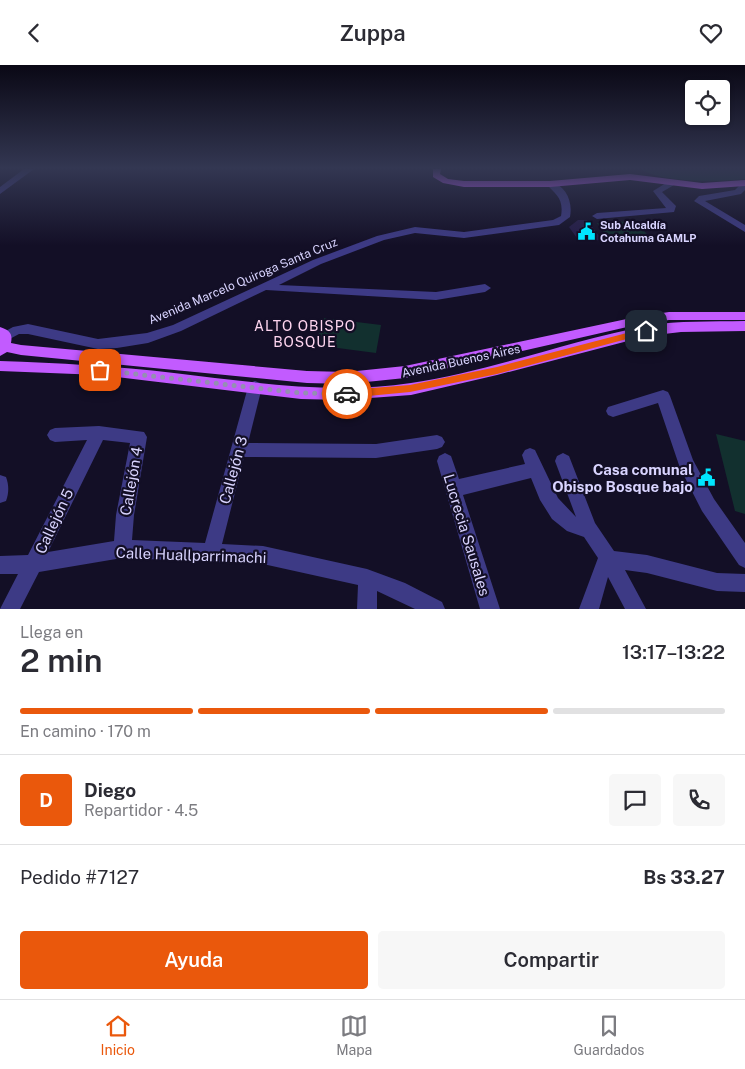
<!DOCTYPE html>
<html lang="es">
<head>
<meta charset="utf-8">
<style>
	body { margin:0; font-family:"Public Sans",sans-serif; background:#f7f7f7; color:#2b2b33; height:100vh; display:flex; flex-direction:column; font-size:19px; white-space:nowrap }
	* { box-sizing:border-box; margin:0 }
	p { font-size:16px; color:#7c7c81 }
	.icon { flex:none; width:28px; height:28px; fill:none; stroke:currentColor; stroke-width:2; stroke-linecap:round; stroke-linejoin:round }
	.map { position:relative; height:544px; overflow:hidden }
	.details { display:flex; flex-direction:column; background:#fff; flex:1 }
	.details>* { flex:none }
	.tools { position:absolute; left:685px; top:15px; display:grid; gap:10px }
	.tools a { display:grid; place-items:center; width:45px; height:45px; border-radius:5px; background:#fff; box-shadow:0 1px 4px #0004; font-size:25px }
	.pin { position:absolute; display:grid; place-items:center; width:42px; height:42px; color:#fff; margin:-21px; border-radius:10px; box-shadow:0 2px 8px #0006 }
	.courier { position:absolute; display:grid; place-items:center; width:50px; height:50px; margin:-25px; border:4px solid #ea580c; border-radius:50%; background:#fff; color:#222; box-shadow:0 1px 6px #0007 }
	.overview em { font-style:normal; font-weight:600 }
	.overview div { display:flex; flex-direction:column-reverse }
	.overview { display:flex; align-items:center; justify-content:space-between; height:85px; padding:0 20px }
	h1 { font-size:32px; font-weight:600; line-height:38px }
	.bar { display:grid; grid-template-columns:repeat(4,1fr); gap:8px 5px; align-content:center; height:60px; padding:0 20px }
	.bar i { height:6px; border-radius:4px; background:#e1e1e2 }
	.bar .selected { background:#ea580c }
	.bar p { grid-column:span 4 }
	.line { display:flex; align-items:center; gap:12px; padding:0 20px; border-top:1px solid #e1e1e2 }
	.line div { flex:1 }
	.round { display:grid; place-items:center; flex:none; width:52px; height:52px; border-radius:5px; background:#f7f7f7 }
	.action { display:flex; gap:10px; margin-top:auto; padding:10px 20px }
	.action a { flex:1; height:58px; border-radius:5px; background:#ea580c; color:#fff; font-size:20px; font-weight:600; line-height:58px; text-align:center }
	.action a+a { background:#f7f7f7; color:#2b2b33 }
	header { display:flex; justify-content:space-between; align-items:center; height:65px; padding:0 20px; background:#fff; font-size:22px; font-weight:600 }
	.tab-bar { display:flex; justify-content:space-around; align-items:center; height:70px; border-top:1px solid #e1e1e2; background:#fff; font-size:14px; color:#7c7c81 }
	.tab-bar a { display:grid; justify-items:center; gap:2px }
	.tab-bar .selected { color:#ea580c }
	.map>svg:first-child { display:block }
	.green { fill:#12302f }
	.building { fill:#241b47 }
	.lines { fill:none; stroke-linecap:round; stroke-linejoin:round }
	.minor { fill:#3d3a85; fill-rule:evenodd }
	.major { fill:#c25bff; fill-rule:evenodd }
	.route { fill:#ea580c }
	.done { stroke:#948fb3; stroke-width:5; stroke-dasharray:0 9 }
	.labels { text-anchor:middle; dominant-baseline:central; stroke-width:4.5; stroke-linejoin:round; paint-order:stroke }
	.far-poi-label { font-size:11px; font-weight:bold; fill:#d9d4ff; stroke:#130f26; text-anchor:start }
	.street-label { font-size:12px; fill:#d9d4ff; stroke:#130f26 }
	.neighbourhood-label { font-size:14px; letter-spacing:1px; fill:#ffd6f0; stroke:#130f26 }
	.near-poi-label { font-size:15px; font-weight:bold; fill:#d9d4ff; stroke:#130f26; text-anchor:end }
	.near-street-label { font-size:15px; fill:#d9d4ff; stroke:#130f26 }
</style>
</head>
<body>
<header><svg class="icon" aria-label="back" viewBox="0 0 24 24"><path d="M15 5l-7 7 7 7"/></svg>Zuppa<svg class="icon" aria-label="heart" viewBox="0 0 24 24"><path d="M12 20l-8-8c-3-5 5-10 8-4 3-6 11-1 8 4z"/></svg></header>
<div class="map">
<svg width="745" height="544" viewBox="0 0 745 544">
	<rect width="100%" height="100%" fill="#130f26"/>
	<!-- green -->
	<path class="green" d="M 641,104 L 745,104 L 745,114 C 720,117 661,118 641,104 Z
		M 636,156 L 651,174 L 610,176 L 597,158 Z
		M 324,253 L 381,260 L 376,288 L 315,280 Z
		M 716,369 L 745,376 L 745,449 L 735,446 Z"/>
	<!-- building -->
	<path class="building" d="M 578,155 L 587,155 L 602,175 L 579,176 L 569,162 Z"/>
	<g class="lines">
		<!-- minor -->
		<path class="minor" d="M 24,104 L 34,104 L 0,129 L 0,122 Z
			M 671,115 L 675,118 L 674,120 L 662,127 L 676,141 L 674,147 L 597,154 L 592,151 L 597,148 L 666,143 L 653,126 Z
			M 741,115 L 745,117 L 745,125 L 741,129 L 705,136 L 745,160 L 745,167 L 694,136 L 699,131 L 735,125 L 739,121 L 737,118 Z
			M 550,116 C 566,121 573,136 570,152 L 559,160 L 464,173 L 415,168 L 384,175 L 321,199 L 279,220 L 436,227 L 485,219 L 491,223 L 485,227 L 436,235 L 266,225 L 181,266 L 148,278 L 117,283 L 98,284 L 28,269 L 19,269 L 6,276 L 0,271 L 2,268 L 13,262 L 28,259 L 98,274 L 147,268 L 173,260 L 313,195 L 377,171 L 415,162 L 464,167 L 553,155 L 561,151 C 564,134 556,129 546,119 Z
			M 255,316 L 260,318 L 262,322 L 248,378 L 376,379 L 437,370 L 442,372 L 445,377 L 442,382 L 437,384 L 376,393 L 244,392 L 222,479 L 263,481 L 367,504 L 405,518 L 442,537 L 445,544 L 415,544 L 377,526 L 377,544 L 357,544 L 358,520 L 263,499 L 122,493 L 39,507 L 20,544 L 0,544 L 18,509 L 0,509 L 0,491 L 28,490 L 87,375 L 55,377 L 50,375 L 47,370 L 50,365 L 55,363 L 99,361 L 144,367 L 147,372 L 134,450 L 132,475 L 205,478 L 248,322 L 250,318 ZM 103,375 L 130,378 L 116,450 L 114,476 L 48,487 Z
			M 663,325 L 668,327 L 670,331 L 693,395 L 714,434 L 745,478 L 745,503 L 739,500 L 702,446 L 680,403 L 658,338 L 613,352 L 608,350 L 606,346 L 608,342 Z
			M 530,383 L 535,385 L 558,433 L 576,452 L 555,396 L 557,391 L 563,388 L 569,391 L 595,458 L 614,486 L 647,490 L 717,508 L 745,509 L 745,527 L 717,526 L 647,508 L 625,505 L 646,544 L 625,544 L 608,512 L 599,544 L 579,544 L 598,493 L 584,472 L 567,466 L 552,454 L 540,435 L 531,413 L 463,430 L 500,544 L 480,544 L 437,396 L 439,391 L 445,388 L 451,391 L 459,414 L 525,399 L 522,390 L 525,385 Z
			M 0,410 L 6,412 C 9,420 9,428 6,436 L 0,438 Z"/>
		<!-- major -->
		<path class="major" d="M 433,104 L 441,104 L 440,109 L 448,114 L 464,116 L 550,116 L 630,109 L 702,118 L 745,115 L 745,121 L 702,124 L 630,115 L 550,122 L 464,122 L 443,118 L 433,112 Z
			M 669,247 L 745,247 L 745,255 L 669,255 L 636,260 L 405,313 L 347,319 L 307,318 L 21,290 L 7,287 L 0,291 L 0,262 C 9,265 13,268 11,278 L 21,280 L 307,306 L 347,307 L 405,301 L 636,252 Z
			M 745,256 L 745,266 L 681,267 L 647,271 L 497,310 L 411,330 L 343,335 L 301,334 L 100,310 L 0,306 L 0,296 C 58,298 116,301 174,308 C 252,317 332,330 411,318 C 491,306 568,276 647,261 C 679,255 712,257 745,256 Z"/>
	</g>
	<!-- sky -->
	<linearGradient id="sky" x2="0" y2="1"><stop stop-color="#0a0815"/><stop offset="0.57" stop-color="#333752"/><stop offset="1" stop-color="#333752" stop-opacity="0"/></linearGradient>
	<rect width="745" height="181" fill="url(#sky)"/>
	<!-- route -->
	<path class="route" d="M 646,263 L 649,264 L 649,268 L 497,309 L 410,327 L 347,333 L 342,329 L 347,325 L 410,320 L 497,302 Z"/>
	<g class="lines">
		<!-- done -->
		<path class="done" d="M 100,305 L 300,328 L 347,329"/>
	</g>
	<!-- icons -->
	<defs>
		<symbol id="civic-bare" viewBox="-9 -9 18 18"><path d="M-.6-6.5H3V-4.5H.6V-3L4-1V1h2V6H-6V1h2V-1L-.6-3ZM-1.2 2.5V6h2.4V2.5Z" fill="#00e5ff" stroke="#130f26" stroke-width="2.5" paint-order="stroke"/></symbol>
	</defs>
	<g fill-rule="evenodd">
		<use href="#civic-bare" x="574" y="154" width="25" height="25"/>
		<use href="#civic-bare" x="694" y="400" width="25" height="25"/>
	</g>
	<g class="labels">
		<!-- far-poi labels -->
		<g class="far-poi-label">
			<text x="600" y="160">Sub Alcaldía<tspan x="600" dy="13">Cotahuma GAMLP</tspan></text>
		</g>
		<!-- street labels -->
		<g class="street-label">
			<text transform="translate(243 216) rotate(-23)">Avenida Marcelo Quiroga Santa Cruz</text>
			<text transform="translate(461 296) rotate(-12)">Avenida Buenos Aires</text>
		</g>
		<!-- neighbourhood labels -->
		<g class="neighbourhood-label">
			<text x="305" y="261">ALTO OBISPO<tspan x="305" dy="16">BOSQUE</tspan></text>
		</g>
		<!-- near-poi labels -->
		<g class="near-poi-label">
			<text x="693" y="404">Casa comunal<tspan x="693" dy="17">Obispo Bosque bajo</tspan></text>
		</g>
		<!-- near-street labels -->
		<g class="near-street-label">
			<text transform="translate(233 405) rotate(-75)">Callejón 3</text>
			<text transform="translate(131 416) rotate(-80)">Callejón 4</text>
			<text transform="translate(54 456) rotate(-65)">Callejón 5</text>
			<text transform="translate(467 470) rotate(73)">Lucrecia Sausales</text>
			<text transform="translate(191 490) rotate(2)">Calle Huallparrimachi</text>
		</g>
	</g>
</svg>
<div class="tools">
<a><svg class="icon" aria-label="locate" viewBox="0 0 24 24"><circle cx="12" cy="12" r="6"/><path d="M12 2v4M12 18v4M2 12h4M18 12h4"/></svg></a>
</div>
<div class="pin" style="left:100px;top:305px;background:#ea580c"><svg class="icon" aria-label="bag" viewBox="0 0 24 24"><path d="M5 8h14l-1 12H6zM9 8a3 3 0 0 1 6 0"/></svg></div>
<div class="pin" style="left:646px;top:266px;background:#1f2937"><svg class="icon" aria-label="home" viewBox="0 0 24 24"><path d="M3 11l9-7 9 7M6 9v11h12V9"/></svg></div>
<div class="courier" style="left:347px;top:329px"><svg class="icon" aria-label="car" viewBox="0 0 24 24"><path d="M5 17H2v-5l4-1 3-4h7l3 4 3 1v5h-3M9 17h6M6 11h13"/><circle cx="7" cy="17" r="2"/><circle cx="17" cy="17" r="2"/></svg></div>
</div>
<section class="details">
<div class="overview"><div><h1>2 min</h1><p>Llega en</p></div><em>13:17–13:22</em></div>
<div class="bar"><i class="selected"></i><i class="selected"></i><i class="selected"></i><i></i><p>En camino · 170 m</p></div>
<div class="line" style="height:90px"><b class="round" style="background:#ea580c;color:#fff">D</b><div><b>Diego</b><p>Repartidor · 4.5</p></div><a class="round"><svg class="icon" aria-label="chat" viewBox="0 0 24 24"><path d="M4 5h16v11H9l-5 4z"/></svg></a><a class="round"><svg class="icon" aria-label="phone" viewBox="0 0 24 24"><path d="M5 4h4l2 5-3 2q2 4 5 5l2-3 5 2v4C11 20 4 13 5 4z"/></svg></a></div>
<div class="line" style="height:65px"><div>Pedido #7127</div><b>Bs 33.27</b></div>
<div class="action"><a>Ayuda</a><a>Compartir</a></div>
</section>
<nav class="tab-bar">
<a class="selected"><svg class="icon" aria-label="home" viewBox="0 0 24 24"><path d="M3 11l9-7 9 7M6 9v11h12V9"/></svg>Inicio</a>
<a><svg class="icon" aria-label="map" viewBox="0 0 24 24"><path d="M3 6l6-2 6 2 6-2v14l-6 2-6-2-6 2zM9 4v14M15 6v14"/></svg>Mapa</a>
<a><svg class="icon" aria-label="saved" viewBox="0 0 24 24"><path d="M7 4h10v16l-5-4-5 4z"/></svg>Guardados</a>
</nav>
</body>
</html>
